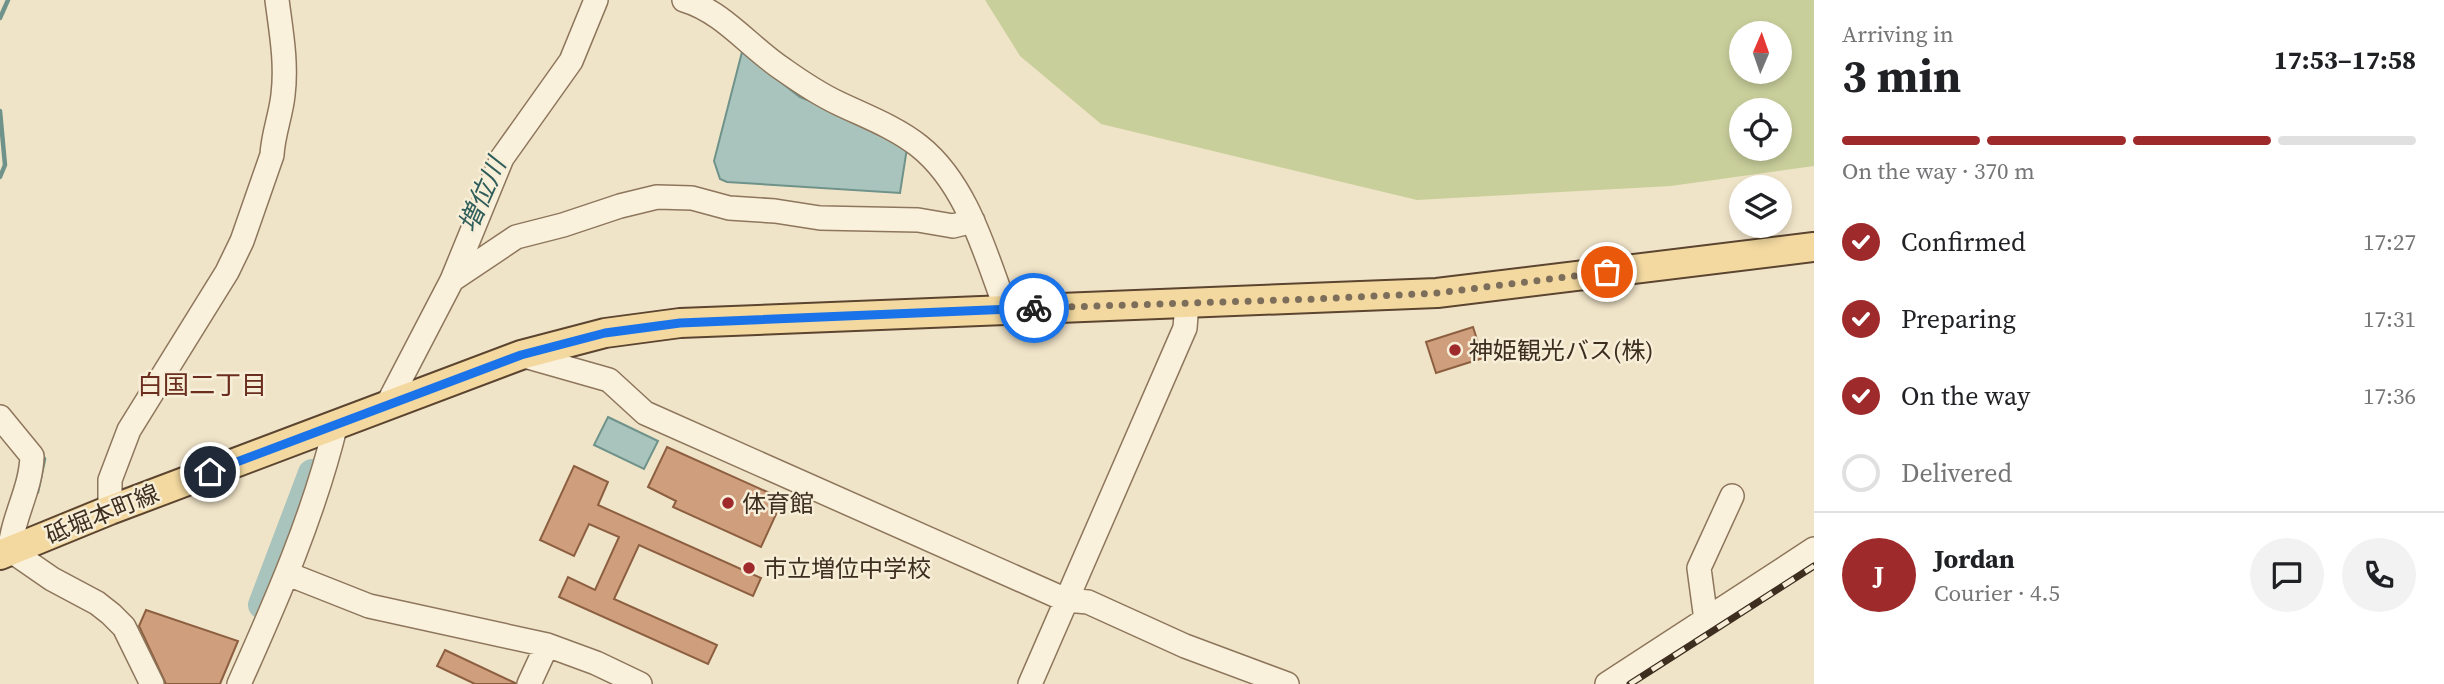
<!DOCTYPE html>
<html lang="en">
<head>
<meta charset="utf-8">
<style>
	body { margin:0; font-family:"Source Serif 4","Noto Sans JP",serif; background:#f2f2f2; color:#202124; height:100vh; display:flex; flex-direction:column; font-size:26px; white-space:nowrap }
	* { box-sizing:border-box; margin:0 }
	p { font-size:23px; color:#757577 }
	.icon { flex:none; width:38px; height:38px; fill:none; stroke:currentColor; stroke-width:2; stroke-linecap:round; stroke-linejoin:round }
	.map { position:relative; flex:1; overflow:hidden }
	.sheet { display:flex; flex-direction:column; background:#fff; width:630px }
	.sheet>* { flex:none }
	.needle { width:46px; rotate:2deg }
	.tools { position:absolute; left:1729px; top:21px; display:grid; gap:14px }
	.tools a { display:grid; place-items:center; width:63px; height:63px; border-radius:50%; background:#fff; box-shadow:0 4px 10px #0003; font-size:35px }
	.pin { position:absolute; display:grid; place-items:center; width:60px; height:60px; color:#fff; margin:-30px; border:4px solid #fff; border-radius:50%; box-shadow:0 2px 7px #0007 }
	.courier { position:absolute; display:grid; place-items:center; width:70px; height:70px; margin:-35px; border:5px solid #1a73e8; border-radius:50%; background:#fff; color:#222; box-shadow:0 2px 9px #0007 }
	.headline em { font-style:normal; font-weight:700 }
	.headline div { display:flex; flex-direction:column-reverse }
	.headline { display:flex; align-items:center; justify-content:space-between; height:119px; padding:0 28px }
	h1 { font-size:46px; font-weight:700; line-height:52px }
	.bar { display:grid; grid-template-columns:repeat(4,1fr); gap:10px 7px; align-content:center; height:84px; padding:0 28px }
	.bar i { height:9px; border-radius:5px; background:#e0e0e0 }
	.bar .on { background:#9e2a2b }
	.bar p { grid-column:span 4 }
	.line { display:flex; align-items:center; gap:18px; padding:0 28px; border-top:2px solid #e0e0e0 }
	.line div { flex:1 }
	.round { display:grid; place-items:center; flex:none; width:74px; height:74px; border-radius:37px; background:#f2f2f2 }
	ol { padding:0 28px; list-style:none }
	li { display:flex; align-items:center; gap:21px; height:77px }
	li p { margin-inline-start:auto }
	li .icon { padding:7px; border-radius:50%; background:#9e2a2b; color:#fff; stroke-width:4 }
	li:last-child { color:#757577 }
	li i { width:38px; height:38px; border:4px solid #e0e0e0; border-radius:50% }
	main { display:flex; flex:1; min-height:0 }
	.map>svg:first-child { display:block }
	.green { fill:#c9cf9b; fill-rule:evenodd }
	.water { fill:#a9c4bc; stroke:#6f938a; stroke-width:2 }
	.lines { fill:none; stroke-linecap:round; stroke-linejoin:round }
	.stream { stroke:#6f938a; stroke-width:4.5 }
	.river { stroke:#a9c4bc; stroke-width:28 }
	.building { fill:#cf9f7d; stroke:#8d5f41; stroke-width:2 }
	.minor-casing { stroke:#8d765c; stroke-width:26 }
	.major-casing { stroke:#5b4430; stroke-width:32 }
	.minor { stroke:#faf1dc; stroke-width:23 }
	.major { stroke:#f3d9a0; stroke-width:28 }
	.rail-casing { stroke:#3d2e20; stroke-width:7 }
	.rail { stroke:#f7eed8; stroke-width:4.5; stroke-dasharray:13; stroke-linecap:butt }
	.done { stroke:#7c6e5b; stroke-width:7; stroke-dasharray:0 12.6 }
	.route { stroke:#1a73e8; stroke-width:9 }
	.poi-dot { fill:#9e2a2b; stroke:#f7eed8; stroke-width:2.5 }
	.labels { text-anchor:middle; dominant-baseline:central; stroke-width:5; stroke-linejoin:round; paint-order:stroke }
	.poi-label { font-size:24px; fill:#3d2e20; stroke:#f7eed8; text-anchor:start }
	.street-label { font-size:24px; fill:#3d2e20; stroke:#f7eed8 }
	.water-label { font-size:26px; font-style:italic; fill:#2f5d5a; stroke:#f7eed8 }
	.neighbourhood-label { font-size:26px; fill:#6b2e1e; stroke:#f7eed8 }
</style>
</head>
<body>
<main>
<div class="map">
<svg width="1814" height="684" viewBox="0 0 1814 684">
	<rect width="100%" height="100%" fill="#f0e4c8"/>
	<!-- green -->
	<path class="green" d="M 985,0 L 1814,0 L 1814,166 L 1671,186 L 1417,200 L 1101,124 L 1020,56 ZM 1741,33 L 1780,33 L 1780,72 L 1741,72 ZM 1741,110 L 1780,110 L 1780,149 L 1741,149 Z"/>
	<!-- water -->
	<path class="water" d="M 742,52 L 800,97 L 836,111 L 907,148 L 900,193 L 727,182 L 720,179 L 714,161 Z
		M 608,417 L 658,441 L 644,469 L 594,445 Z"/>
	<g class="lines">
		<!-- stream -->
		<path class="stream" d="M 0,18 L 8,0
			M 0,111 L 5,165 L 0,177
			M 37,492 L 44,459 L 41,454"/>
		<!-- river -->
		<path class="river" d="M 262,605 L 312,473"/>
	</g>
	<!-- building -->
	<path class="building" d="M 1473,327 L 1483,358 L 1436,373 L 1426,342 Z
		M 667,447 L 783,499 L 761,547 L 673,507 L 676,501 L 648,487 Z
		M 574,466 L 608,482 L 598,505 L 761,578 L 753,596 L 639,545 L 614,599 L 717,645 L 708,664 L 559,597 L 568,577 L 595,590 L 619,537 L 589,524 L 574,556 L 540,540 Z
		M 146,610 L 238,641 L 220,684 L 166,684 L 139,626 Z
		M 445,650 L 515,683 L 515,684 L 475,684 L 437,666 Z"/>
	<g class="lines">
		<defs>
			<path id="minor" d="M 684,0 C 724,12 750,48 784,70 C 801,82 819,94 838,103 C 865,116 895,127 919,146 C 967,184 985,253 1006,309
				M 452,280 L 516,237 L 563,225 L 620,206 L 657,197 L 692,198 L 729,208 L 775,211 L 820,218 L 918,220 L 953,226 L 973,221
				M 521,355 L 609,380 L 645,413 L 1066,600 L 1088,602 L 1185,646 L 1287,684
				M 387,405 L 452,280 L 502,158 L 571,61 L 596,0
				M 0,417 L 32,456 C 31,490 12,518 10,550 L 52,579 L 97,603 L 111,614 L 124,627 L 152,684
				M 110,510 L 110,480 L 129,430 L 227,272 L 242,241 L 272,155 C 273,134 281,115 283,95 C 287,63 281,31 277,0
				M 288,574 L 369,606 L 547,645 L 596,663 L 640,684
				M 1706,620 L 1699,568 L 1732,496
				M 239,684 C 277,599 314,515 336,424
				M 529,684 L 547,645
				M 1030,684 L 1185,328 L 1187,303
				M 1607,684 L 1814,549"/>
			<path id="major" d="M 0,555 L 110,510 L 521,355 L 605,333 L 680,323 L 1437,293 L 1814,247"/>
		</defs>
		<!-- minor casing -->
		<use href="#minor" class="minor-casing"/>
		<!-- major casing -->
		<use href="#major" class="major-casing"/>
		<!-- minor -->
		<use href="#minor" class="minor"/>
		<!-- major -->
		<use href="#major" class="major"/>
		<defs>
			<path id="rail" d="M 1630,684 L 1814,566"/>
		</defs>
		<!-- rail casing -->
		<use href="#rail" class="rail-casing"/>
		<!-- rail -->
		<use href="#rail" class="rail"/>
	</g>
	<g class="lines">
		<!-- done -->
		<path class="done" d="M 1034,308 L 1316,299 L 1437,293 L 1607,272"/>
		<!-- route -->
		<path class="route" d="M 210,472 L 521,355 L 605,333 L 680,323 L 1034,308"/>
	</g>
	<!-- markers -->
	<g class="poi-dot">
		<circle cx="1455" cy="350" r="7"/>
		<circle cx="728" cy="503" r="7"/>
		<circle cx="749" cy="568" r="7"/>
	</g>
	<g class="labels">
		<!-- poi labels -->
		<g class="poi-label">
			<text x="1469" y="350">神姫観光バス(株)</text>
			<text x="742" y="503">体育館</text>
			<text x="763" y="568">市立増位中学校</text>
		</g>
		<!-- street labels -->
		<g class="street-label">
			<text transform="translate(102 514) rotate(-22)">砥堀本町線</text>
		</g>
		<!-- water labels -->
		<g class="water-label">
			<text transform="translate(482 195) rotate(-66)">増位川</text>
		</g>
		<!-- neighbourhood labels -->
		<g class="neighbourhood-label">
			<text x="202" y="385">白国二丁目</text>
		</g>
	</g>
</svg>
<div class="tools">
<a><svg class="needle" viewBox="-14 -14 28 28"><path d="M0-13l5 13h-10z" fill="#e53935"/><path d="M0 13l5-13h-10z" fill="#757577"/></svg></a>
<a><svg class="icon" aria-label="locate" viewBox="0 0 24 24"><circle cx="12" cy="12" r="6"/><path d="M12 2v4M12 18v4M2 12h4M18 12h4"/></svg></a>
<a><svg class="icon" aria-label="layers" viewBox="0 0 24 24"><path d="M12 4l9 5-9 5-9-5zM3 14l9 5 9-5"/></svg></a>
</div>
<div class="pin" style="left:1607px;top:272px;background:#ea580c"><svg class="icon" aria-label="bag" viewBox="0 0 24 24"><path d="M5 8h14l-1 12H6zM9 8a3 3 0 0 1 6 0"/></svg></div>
<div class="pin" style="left:210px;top:472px;background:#1f2937"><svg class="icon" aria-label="home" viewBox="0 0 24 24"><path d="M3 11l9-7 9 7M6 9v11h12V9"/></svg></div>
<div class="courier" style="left:1034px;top:308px"><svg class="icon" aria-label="bike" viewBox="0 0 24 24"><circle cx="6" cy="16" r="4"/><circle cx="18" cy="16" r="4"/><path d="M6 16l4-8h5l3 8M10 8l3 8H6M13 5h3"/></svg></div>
</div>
<section class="sheet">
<div class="headline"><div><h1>3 min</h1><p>Arriving in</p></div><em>17:53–17:58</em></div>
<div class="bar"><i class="on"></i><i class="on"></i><i class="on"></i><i></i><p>On the way · 370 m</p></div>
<ol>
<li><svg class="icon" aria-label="check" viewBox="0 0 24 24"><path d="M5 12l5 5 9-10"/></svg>Confirmed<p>17:27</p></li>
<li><svg class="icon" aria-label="check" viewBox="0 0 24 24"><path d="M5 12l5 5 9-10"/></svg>Preparing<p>17:31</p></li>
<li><svg class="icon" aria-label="check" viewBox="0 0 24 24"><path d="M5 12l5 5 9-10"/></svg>On the way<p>17:36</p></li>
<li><i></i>Delivered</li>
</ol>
<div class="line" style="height:126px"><b class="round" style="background:#9e2a2b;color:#fff">J</b><div><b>Jordan</b><p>Courier · 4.5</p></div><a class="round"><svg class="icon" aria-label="chat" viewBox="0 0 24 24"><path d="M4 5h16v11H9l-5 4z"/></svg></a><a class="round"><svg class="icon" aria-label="phone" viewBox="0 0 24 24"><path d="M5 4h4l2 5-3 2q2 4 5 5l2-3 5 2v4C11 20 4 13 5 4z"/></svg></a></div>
</section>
</main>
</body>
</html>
